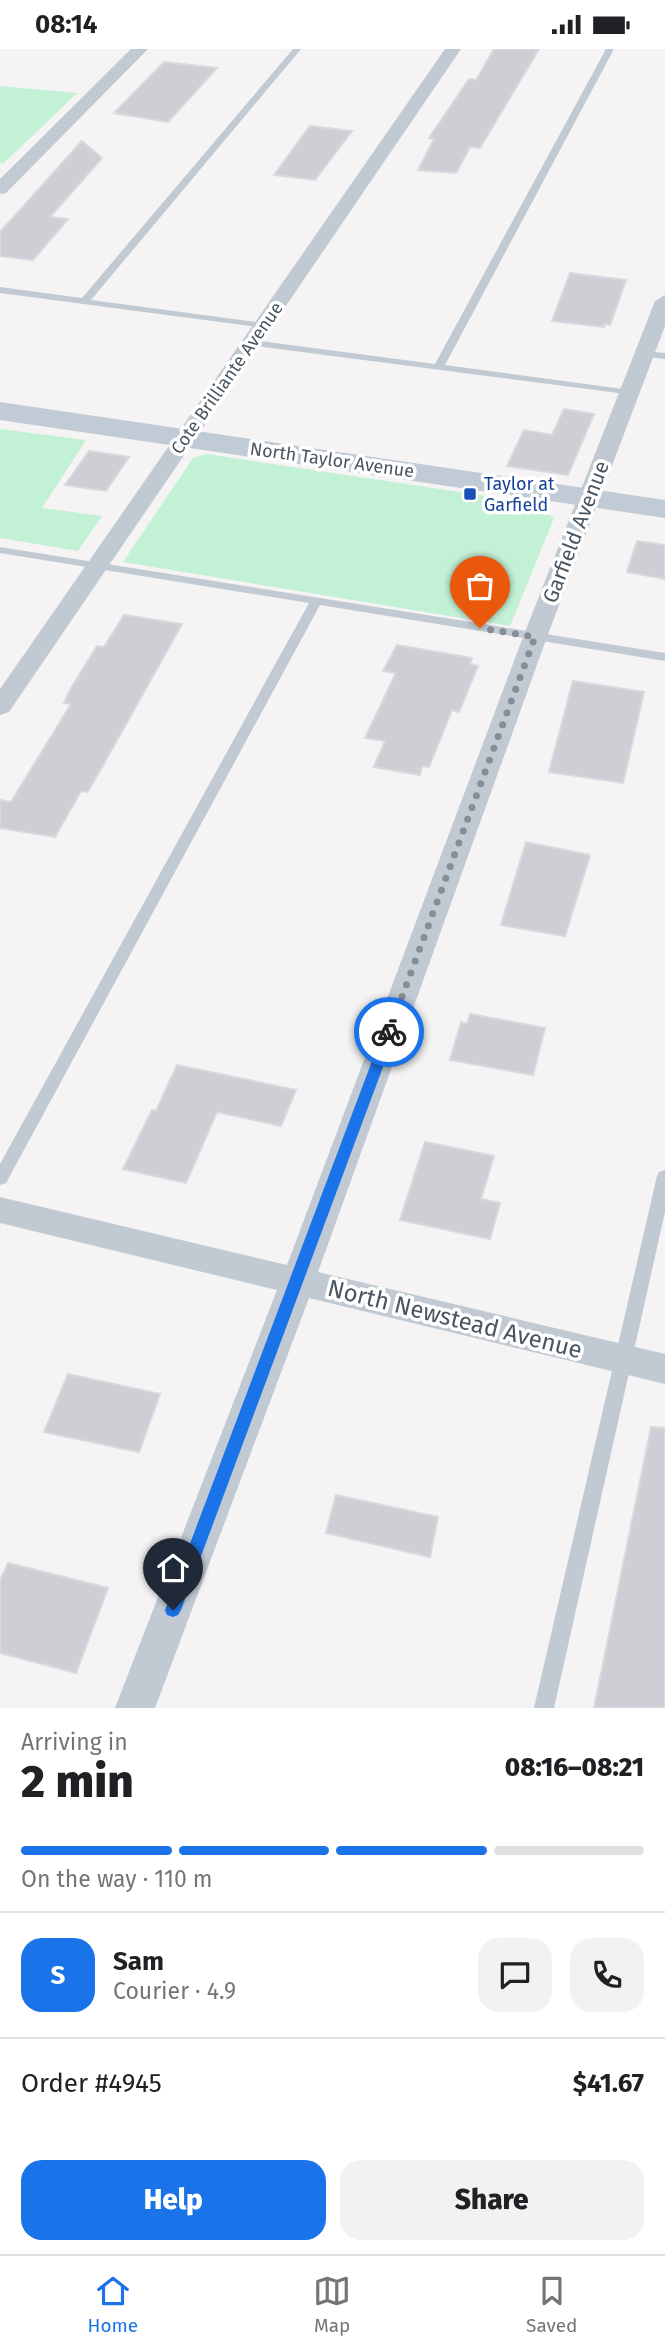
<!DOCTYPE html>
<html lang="en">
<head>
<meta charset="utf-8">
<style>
	body { margin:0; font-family:"Fira Sans",sans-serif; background:#f2f2f2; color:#202124; height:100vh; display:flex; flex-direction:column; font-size:26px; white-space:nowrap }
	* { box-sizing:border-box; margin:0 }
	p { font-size:23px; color:#757577 }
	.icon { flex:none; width:38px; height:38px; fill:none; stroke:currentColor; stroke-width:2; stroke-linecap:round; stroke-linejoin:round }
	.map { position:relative; height:1659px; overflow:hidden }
	.drawer { display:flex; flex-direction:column; background:#fff; flex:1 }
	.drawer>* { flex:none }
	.pin { position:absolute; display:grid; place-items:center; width:60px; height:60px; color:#fff; margin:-72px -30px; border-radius:50% 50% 50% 0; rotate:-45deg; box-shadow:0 0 7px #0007 }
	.pin .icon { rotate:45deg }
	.courier { position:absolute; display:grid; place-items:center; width:70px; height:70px; margin:-35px; border:5px solid #1a73e8; border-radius:50%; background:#fff; color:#222; box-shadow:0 2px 9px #0007 }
	.head em { font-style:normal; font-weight:800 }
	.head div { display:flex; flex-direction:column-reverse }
	.head { display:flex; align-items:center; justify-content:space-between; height:119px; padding:0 21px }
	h1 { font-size:46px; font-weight:800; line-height:52px }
	.bar { display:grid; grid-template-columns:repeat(4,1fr); gap:10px 7px; align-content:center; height:84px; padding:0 21px }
	.bar i { height:9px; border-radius:5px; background:#e0e0e0 }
	.bar .current { background:#1a73e8 }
	.bar p { grid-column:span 4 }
	.line { display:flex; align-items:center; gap:18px; padding:0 21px; border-top:2px solid #e0e0e0 }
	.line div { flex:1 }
	.round { display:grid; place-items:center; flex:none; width:74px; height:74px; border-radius:21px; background:#f2f2f2 }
	.button { display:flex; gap:14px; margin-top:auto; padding:14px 21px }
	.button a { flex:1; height:80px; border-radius:21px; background:#1a73e8; color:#fff; font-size:28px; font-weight:800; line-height:80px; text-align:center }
	.button a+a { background:#f2f2f2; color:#202124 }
	.status { display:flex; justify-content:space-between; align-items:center; height:49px; padding:0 35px; background:#fff; direction:ltr }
	.status svg { height:19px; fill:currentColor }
	.dock { display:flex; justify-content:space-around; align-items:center; height:98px; border-top:2px solid #e0e0e0; background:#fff; font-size:19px; color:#757577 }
	.dock a { display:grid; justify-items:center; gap:4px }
	.dock .current { color:#1a73e8 }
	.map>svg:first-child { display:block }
	.green { fill:#c3f1d5 }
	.building { fill:#cdcfd5; stroke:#d7d9de; stroke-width:2 }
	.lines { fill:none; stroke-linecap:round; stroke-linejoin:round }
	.lane { fill:#c1cad2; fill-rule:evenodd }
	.street { fill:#c1cad2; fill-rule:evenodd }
	.secondary { fill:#c1cbd6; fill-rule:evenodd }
	.route { fill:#1a73e8 }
	.done { stroke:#868d94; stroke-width:7; stroke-dasharray:0 12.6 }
	.transit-dot { fill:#1a4fb4; stroke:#fff; stroke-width:2.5 }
	.labels { text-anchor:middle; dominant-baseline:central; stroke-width:7; stroke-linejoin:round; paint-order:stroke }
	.far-street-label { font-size:18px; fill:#4a5661; stroke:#fff }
	.far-transit-label { font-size:18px; fill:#164399; stroke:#fff; text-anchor:start }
	.street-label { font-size:21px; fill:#4a5661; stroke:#fff }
	.near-street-label { font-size:24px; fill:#4a5661; stroke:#fff }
</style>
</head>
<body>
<div class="status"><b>08:14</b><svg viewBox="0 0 49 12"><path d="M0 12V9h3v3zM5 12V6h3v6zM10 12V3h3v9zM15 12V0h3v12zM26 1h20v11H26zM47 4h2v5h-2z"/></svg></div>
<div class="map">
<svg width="665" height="1659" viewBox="0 0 665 1659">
	<rect width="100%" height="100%" fill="#f5f3f3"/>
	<!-- green -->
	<path class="green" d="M 0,37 L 77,44 L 4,114 L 0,114 Z
		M 0,380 L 86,391 L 42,459 L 102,467 L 78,502 L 0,489 Z
		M 206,405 L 547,456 L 543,462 L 554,469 L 510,577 L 123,513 L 193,409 Z"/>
	<!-- building -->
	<path class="building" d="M 494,0 L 539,0 L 480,99 L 470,98 L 456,124 L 418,121 L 434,90 L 429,89 L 469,30 L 476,31 Z
		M 164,13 L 217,19 L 168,73 L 114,64 Z
		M 310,77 L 352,82 L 315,131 L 274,126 Z
		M 82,92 L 102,109 L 50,168 L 68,170 L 33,211 L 0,207 L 0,183 Z
		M 570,224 L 626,231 L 610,276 L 605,275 L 604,278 L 552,272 Z
		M 564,360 L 594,365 L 568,426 L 507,417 L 524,381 L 552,386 Z
		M 89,402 L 129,408 L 106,442 L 65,436 Z
		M 637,492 L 665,496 L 665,530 L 627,523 Z
		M 124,566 L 182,575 L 88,743 L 81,742 L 55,788 L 0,779 L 0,751 L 11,753 L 71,655 L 64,654 L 71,639 L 97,597 L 104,598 Z
		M 397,596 L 472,609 L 470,615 L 478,617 L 459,663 L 452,661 L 429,718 L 422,717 L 420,726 L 374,718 L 385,692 L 365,689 L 396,624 L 383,622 Z
		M 573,632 L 644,643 L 623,734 L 549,723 Z
		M 526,793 L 590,806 L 565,887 L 501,876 Z
		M 470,965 L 545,979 L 533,1026 L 450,1011 L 461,973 L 467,975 Z
		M 177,1016 L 296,1041 L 281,1077 L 217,1063 L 186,1134 L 123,1120 L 152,1061 L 156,1062 Z
		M 425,1093 L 494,1107 L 481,1150 L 500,1154 L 490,1190 L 400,1171 Z
		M 68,1325 L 160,1345 L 139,1403 L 44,1383 Z
		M 651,1378 L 665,1379 L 665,1659 L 594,1659 Z
		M 336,1446 L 438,1468 L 430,1508 L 326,1484 Z
		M 8,1514 L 108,1539 L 76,1624 L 0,1604 L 0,1532 Z"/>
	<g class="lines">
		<!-- lane -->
		<path class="lane" d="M 293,0 L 301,0 L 91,251 L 263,274 L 268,277 L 266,279 L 0,244 L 0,238 L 82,249 Z
			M 606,0 L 614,0 L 445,316 L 630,341 L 634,342 L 634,346 L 248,296 L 248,292 L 252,291 L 435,315 Z
			M 645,302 L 665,304 L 665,310 L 641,307 L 641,303 Z
			M 0,498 L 665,604 L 665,612 L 320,556 L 6,1134 L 0,1136 L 0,1115 L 309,554 L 0,504 Z
			M 665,1121 L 665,1163 L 554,1659 L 534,1659 L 657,1127 L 659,1123 Z"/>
		<!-- street -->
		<path class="street" d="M 131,0 L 148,0 L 6,144 L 0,145 L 0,130 Z
			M 445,0 L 461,0 L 9,663 L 0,666 L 0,640 Z
			M 665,246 L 665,277 L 547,588 L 318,1223 L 665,1305 L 665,1335 L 309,1249 L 155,1659 L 115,1659 L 277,1241 L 0,1174 L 0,1148 L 287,1216 L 523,588 L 655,252 Z"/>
		<!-- secondary -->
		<path class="secondary" d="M 0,353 L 665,451 L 665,469 L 0,371 Z"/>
	</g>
	<!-- route -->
	<path class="route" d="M 389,979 L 396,983 L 181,1561 L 178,1566 L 173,1568 L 167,1566 L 165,1561 L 383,983 Z"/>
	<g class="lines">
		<!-- done -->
		<path class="done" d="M 389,983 L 535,588 L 480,579"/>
	</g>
	<!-- markers -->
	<rect class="transit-dot" x="463" y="438" width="14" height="14" rx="3.5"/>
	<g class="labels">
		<!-- far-street labels -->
		<g class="far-street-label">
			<text transform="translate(227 329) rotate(-55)">Cote Brilliante Avenue</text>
			<text transform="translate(332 411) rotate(8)">North Taylor Avenue</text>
		</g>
		<!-- far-transit labels -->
		<g class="far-transit-label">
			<text x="484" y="435">Taylor at<tspan x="484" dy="21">Garfield</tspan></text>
		</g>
		<!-- street labels -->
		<g class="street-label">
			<text transform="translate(576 483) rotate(-69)">Garfield Avenue</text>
		</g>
		<!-- near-street labels -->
		<g class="near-street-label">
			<text transform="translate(455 1270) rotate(14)">North Newstead Avenue</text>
		</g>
	</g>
</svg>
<div class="pin" style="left:480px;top:579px;background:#ea580c"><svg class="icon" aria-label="bag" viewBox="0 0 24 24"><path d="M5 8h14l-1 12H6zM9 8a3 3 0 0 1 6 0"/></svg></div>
<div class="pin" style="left:173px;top:1561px;background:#1f2937"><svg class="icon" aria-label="home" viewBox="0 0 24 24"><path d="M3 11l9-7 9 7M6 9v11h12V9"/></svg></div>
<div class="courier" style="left:389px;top:983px"><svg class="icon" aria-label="bike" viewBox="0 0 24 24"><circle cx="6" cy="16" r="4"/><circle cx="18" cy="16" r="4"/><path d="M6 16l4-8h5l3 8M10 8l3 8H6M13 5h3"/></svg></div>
</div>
<section class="drawer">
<div class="head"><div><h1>2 min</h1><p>Arriving in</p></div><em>08:16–08:21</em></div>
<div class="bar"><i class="current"></i><i class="current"></i><i class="current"></i><i></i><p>On the way · 110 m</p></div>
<div class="line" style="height:126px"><b class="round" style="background:#1a73e8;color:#fff">S</b><div><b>Sam</b><p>Courier · 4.9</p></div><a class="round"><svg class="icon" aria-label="chat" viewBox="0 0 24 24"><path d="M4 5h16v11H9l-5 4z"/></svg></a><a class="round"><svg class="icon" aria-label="phone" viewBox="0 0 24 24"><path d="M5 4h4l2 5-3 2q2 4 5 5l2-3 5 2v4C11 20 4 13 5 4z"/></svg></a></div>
<div class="line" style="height:91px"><div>Order #4945</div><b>$41.67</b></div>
<div class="button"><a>Help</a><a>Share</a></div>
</section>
<nav class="dock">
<a class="current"><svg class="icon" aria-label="home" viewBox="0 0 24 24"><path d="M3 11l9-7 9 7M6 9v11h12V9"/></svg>Home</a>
<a><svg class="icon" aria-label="map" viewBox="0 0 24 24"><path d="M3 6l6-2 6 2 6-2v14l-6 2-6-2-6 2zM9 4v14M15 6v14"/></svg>Map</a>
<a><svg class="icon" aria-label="saved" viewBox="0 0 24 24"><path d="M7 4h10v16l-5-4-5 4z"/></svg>Saved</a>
</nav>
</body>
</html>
